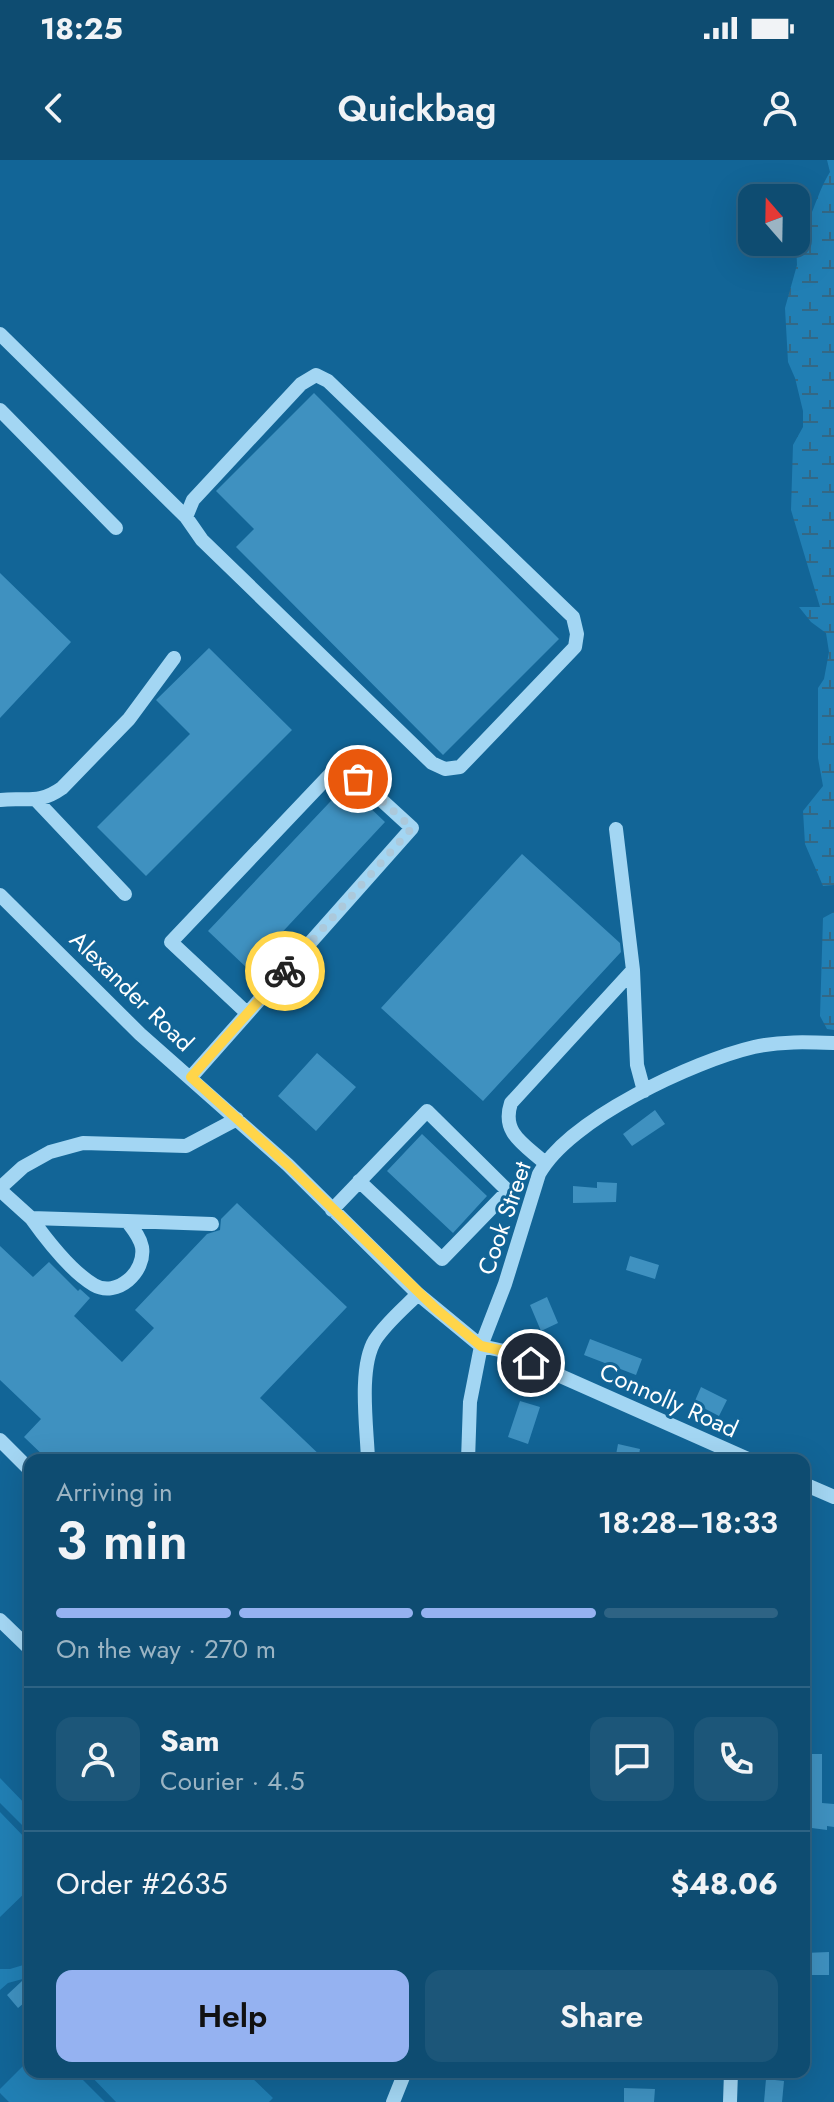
<!DOCTYPE html>
<html lang="en">
<head>
<meta charset="utf-8">
<style>
	body { margin:0; font-family:Jost,sans-serif; background:#1c5679; color:#f1f3f6; height:100vh; display:flex; flex-direction:column; font-size:30px; white-space:nowrap }
	* { box-sizing:border-box; margin:0 }
	p { font-size:26px; color:#9bb4c3 }
	.icon { flex:none; width:44px; height:44px; fill:none; stroke:currentColor; stroke-width:2; stroke-linecap:round; stroke-linejoin:round }
	.map { position:relative; flex:1; overflow:hidden }
	.sheet { position:absolute; left:24px; top:1294px; width:786px; height:624px; display:flex; flex-direction:column; background:#0e4c71; border-radius:16px; box-shadow:0 8px 32px #0002,0 0 0 2px #2e6384 }
	.sheet>* { flex:none }
	.needle { width:52px; rotate:340deg }
	.tools { position:absolute; left:738px; top:24px; display:grid; gap:16px }
	.tools a { display:grid; place-items:center; width:72px; height:72px; border-radius:16px; background:#0e4c71; box-shadow:0 8px 32px #0002,0 0 0 2px #2e6384; font-size:40px }
	.pin { position:absolute; display:grid; place-items:center; width:68px; height:68px; color:#fff; margin:-34px; border:4px solid #fff; border-radius:50%; box-shadow:0 2px 8px #0007 }
	.courier { position:absolute; display:grid; place-items:center; width:80px; height:80px; margin:-40px; border:6px solid #ffd54a; border-radius:50%; background:#fff; color:#222; box-shadow:0 2px 10px #0007 }
	.head em { font-style:normal; font-weight:600 }
	.head div { display:flex; flex-direction:column-reverse }
	.head { display:flex; align-items:center; justify-content:space-between; height:136px; padding:0 32px }
	h1 { font-size:52px; font-weight:600; line-height:60px }
	.bar { display:grid; grid-template-columns:repeat(4,1fr); gap:12px 8px; align-content:center; height:96px; padding:0 32px }
	.bar i { height:10px; border-radius:6px; background:#2e6384 }
	.bar .current { background:#95b2f1 }
	.bar p { grid-column:span 4 }
	.line { display:flex; align-items:center; gap:20px; padding:0 32px; border-top:2px solid #2e6384 }
	.line div { flex:1 }
	.round { display:grid; place-items:center; flex:none; width:84px; height:84px; border-radius:16px; background:#1c5679 }
	.primary-button { display:flex; gap:16px; margin-top:auto; padding:16px 32px }
	.primary-button a { flex:1; height:92px; border-radius:16px; background:#95b2f1; color:#111; font-size:32px; font-weight:600; line-height:92px; text-align:center }
	.primary-button a+a { background:#1c5679; color:#f1f3f6 }
	.status { display:flex; justify-content:space-between; align-items:center; height:56px; padding:0 40px; background:#0e4c71; direction:ltr }
	.status svg { height:22px; fill:currentColor }
	header { display:flex; justify-content:space-between; align-items:center; height:104px; padding:0 32px; background:#0e4c71; font-size:36px; font-weight:600 }
	.map>svg:first-child { display:block }
	.wetland { fill:url(#wetland-marsh) }
	.green { fill:#217fb4 }
	.building { fill:#3f91c0 }
	.lines { fill:none; stroke-linecap:round; stroke-linejoin:round }
	.minor { stroke:#a3d6f3; stroke-width:14 }
	.done { stroke:#acc9db; stroke-width:8; stroke-dasharray:0 14.4 }
	.route { stroke:#ffd54a; stroke-width:10 }
	.labels { text-anchor:middle; dominant-baseline:central; stroke-width:6; stroke-linejoin:round; paint-order:stroke }
	.street-label { font-size:24px; fill:#fff; stroke:#126597 }
</style>
</head>
<body>
<div class="status"><b>18:25</b><svg viewBox="0 0 49 12"><path d="M0 12V9h3v3zM5 12V6h3v6zM10 12V3h3v9zM15 12V0h3v12zM26 1h20v11H26zM47 4h2v5h-2z"/></svg></div>
<header><svg class="icon" aria-label="back" viewBox="0 0 24 24"><path d="M15 5l-7 7 7 7"/></svg>Quickbag<svg class="icon" aria-label="person" viewBox="0 0 24 24"><circle cx="12" cy="8" r="4"/><path d="M4 21q1-7 8-7t8 7"/></svg></header>
<div class="map">
<svg width="834" height="1942" viewBox="0 0 834 1942">
	<defs>
		<pattern id="wetland-marsh" width="20" height="14" patternUnits="userSpaceOnUse" patternTransform="scale(2)"><rect width="20" height="14" fill="#217fb4"/><path d="M1 5h8M5 5V1M11 12h8M15 12V8" fill="none" stroke="#346885"/></pattern>
	</defs>
	<rect width="100%" height="100%" fill="#126597"/>
	<!-- wetland -->
	<path class="wetland" d="M 827,0 L 834,0 L 834,725 L 823,726 L 805,684 L 803,651 L 823,626 L 818,598 L 818,528 L 824,519 L 829,492 L 826,473 L 811,462 L 799,447 L 820,447 L 791,350 L 793,285 L 803,267 L 803,251 L 795,218 L 788,202 L 785,148 L 797,105 L 796,80 C 813,60 816,34 830,12 Z
		M 834,752 L 834,870 L 827,869 L 820,856 L 823,758 Z"/>
	<!-- green -->
	<path class="green" d="M 0,1618 L 30,1649 L 30,1673 L 0,1643 Z
		M 0,1652 L 30,1683 L 30,1728 L 0,1757 Z
		M 30,1803 L 30,1817 L 8,1823 L 0,1830 L 0,1809 L 10,1809 Z
		M 30,1899 L 30,1912 L 75,1912 L 105,1942 L 9,1942 L 0,1933 L 0,1929 Z
		M 87,1912 L 246,1912 L 273,1938 L 269,1942 L 116,1942 Z"/>
	<!-- building -->
	<path class="building" d="M 314,233 L 559,479 L 443,595 L 236,387 L 254,369 L 216,331 Z
		M 0,413 L 71,482 L 0,558 Z
		M 209,488 L 292,570 L 146,716 L 97,667 L 190,574 L 156,540 Z
		M 346,625 L 385,662 L 248,809 L 208,771 Z
		M 522,694 L 620,783 L 621,792 L 483,941 L 381,848 Z
		M 317,893 L 356,927 L 316,971 L 278,936 Z
		M 655,950 L 665,964 L 632,986 L 623,974 Z
		M 422,974 L 487,1036 L 453,1073 L 387,1011 Z
		M 597,1022 L 617,1023 L 616,1042 L 573,1043 L 573,1026 L 597,1028 Z
		M 237,1043 L 347,1147 L 260,1238 L 325,1300 L 48,1300 L 24,1277 L 41,1259 L 0,1220 L 0,1086 L 33,1117 L 49,1102 L 78,1131 L 80,1129 L 90,1138 L 74,1156 L 122,1202 L 154,1168 L 135,1150 L 207,1074 L 220,1070 L 221,1059 Z
		M 630,1096 L 659,1105 L 655,1119 L 626,1110 Z
		M 547,1137 L 558,1163 L 541,1171 L 530,1145 Z
		M 590,1179 L 642,1199 L 636,1215 L 584,1195 Z
		M 701,1227 L 727,1240 L 719,1256 L 694,1243 Z
		M 520,1241 L 540,1247 L 528,1284 L 508,1277 Z
		M 618,1284 L 640,1289 L 638,1300 L 615,1300 Z
		M 804,1594 L 822,1594 L 822,1643 L 834,1644 L 834,1667 L 827,1666 L 827,1670 L 804,1667 Z
		M 829,1792 L 829,1815 L 804,1815 L 804,1793 Z
		M 22,1821 L 30,1831 L 30,1838 L 18,1848 L 7,1835 Z
		M 766,1919 L 784,1921 L 782,1942 L 764,1942 Z
		M 624,1928 L 655,1929 L 654,1942 L 624,1942 Z"/>
	<g class="lines">
		<!-- minor -->
		<path class="minor" d="M 0,174 L 186,357 L 202,380 L 432,603 L 445,609 L 460,607 L 575,487 L 577,474 L 573,457 L 328,221 L 316,215 L 301,224 L 193,340 L 186,357
			M 0,250 L 116,368
			M 0,640 C 26,637 38,645 62,628 L 129,559 L 174,498
			M 37,641 L 125,734
			M 616,669 L 633,810 L 637,905 L 644,931
			M 0,735 L 140,874 L 288,1005 L 418,1134 L 481,1186 L 504,1191 L 750,1300
			M 191,917 L 412,668 L 341,603 L 171,782 L 247,853
			M 545,1003 C 524,984 501,973 511,943 L 633,810
			M 0,1028 L 23,1007 L 50,992 L 83,983 L 186,986 L 237,959
			M 0,1030 L 31,1058
			M 332,1050 L 427,951 L 508,1031 L 442,1099 L 359,1021
			M 127,1061 L 31,1058 C 46,1079 72,1112 94,1125 C 117,1138 146,1112 142,1087 C 140,1077 133,1069 127,1061 L 212,1064
			M 0,1280 L 30,1310
			M 368,1300 C 367,1268 358,1208 375,1180 C 386,1163 404,1148 418,1134
			M 468,1300 L 470,1242 L 481,1186 L 505,1124 L 539,1014 C 569,959 694,901 754,887 C 781,881 807,882 834,883
			M 804,1324 L 834,1337
			M 0,1460 L 30,1489
			M 393,1942 L 405,1912
			M 730,1942 L 731,1912"/>
	</g>
	<g class="lines">
		<!-- done -->
		<path class="done" d="M 285,811 L 412,668 L 358,619"/>
		<!-- route -->
		<path class="route" d="M 285,811 L 191,917 L 288,1005 L 436,1149 L 481,1186 L 504,1191 L 531,1203"/>
	</g>
	<g class="labels">
		<!-- street labels -->
		<g class="street-label">
			<text transform="translate(132 831) rotate(44)">Alexander Road</text>
			<text transform="translate(504 1058) rotate(-71)">Cook Street</text>
			<text transform="translate(669 1240) rotate(24)">Connolly Road</text>
		</g>
	</g>
</svg>
<div class="tools">
<a><svg class="needle" viewBox="-14 -14 28 28"><path d="M0-13l5 13h-10z" fill="#e53935"/><path d="M0 13l5-13h-10z" fill="#9bb4c3"/></svg></a>
</div>
<div class="pin" style="left:358px;top:619px;background:#ea580c"><svg class="icon" aria-label="bag" viewBox="0 0 24 24"><path d="M5 8h14l-1 12H6zM9 8a3 3 0 0 1 6 0"/></svg></div>
<div class="pin" style="left:531px;top:1203px;background:#1f2937"><svg class="icon" aria-label="home" viewBox="0 0 24 24"><path d="M3 11l9-7 9 7M6 9v11h12V9"/></svg></div>
<div class="courier" style="left:285px;top:811px"><svg class="icon" aria-label="bike" viewBox="0 0 24 24"><circle cx="6" cy="16" r="4"/><circle cx="18" cy="16" r="4"/><path d="M6 16l4-8h5l3 8M10 8l3 8H6M13 5h3"/></svg></div>
<section class="sheet">
<div class="head"><div><h1>3 min</h1><p>Arriving in</p></div><em>18:28–18:33</em></div>
<div class="bar"><i class="current"></i><i class="current"></i><i class="current"></i><i></i><p>On the way · 270 m</p></div>
<div class="line" style="height:144px"><a class="round"><svg class="icon" aria-label="person" viewBox="0 0 24 24"><circle cx="12" cy="8" r="4"/><path d="M4 21q1-7 8-7t8 7"/></svg></a><div><b>Sam</b><p>Courier · 4.5</p></div><a class="round"><svg class="icon" aria-label="chat" viewBox="0 0 24 24"><path d="M4 5h16v11H9l-5 4z"/></svg></a><a class="round"><svg class="icon" aria-label="phone" viewBox="0 0 24 24"><path d="M5 4h4l2 5-3 2q2 4 5 5l2-3 5 2v4C11 20 4 13 5 4z"/></svg></a></div>
<div class="line" style="height:104px"><div>Order #2635</div><b>$48.06</b></div>
<div class="primary-button"><a>Help</a><a>Share</a></div>
</section>
</div>
</body>
</html>
